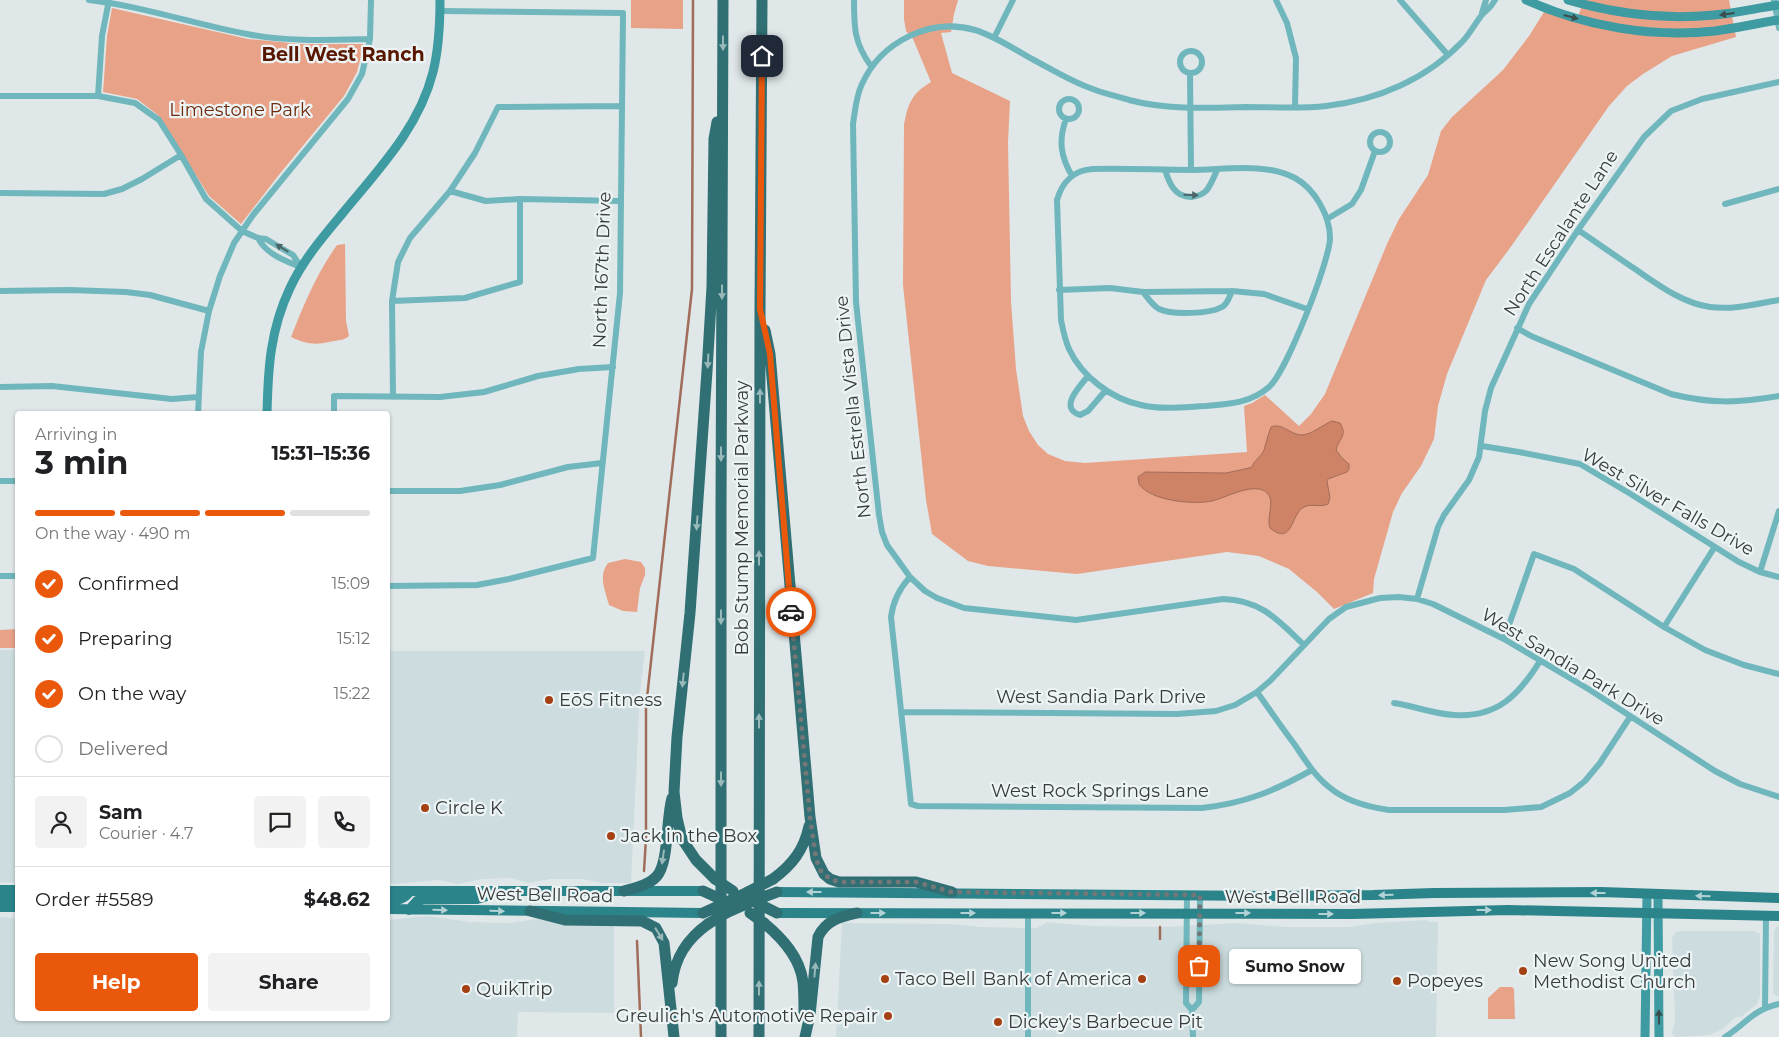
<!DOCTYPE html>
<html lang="en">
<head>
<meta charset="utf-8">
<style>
	body { margin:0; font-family:Montserrat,sans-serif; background:#f2f2f2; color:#202124; height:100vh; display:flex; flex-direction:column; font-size:19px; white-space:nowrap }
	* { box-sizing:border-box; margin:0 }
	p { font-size:16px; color:#757577 }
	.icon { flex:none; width:28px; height:28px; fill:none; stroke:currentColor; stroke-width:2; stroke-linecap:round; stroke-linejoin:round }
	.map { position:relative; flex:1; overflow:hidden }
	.side { position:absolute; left:15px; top:411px; width:375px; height:610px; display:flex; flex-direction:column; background:#fff; border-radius:5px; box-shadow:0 1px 4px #0004 }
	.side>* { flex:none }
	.pin { position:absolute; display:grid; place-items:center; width:42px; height:42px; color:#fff; margin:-21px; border-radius:10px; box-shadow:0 2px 8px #0006 }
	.courier { position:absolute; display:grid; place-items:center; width:50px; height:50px; margin:-25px; border:4px solid #ea580c; border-radius:50%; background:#fff; color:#222; box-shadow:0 1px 6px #0007 }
	.bubble { position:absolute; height:35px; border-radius:5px; background:#fff; box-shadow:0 1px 4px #0004; font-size:16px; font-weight:700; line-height:35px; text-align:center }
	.summary em { font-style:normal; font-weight:700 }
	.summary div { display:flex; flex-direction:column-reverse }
	.summary { display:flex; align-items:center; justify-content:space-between; height:85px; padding:0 20px }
	h1 { font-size:32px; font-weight:700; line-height:38px }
	.bar { display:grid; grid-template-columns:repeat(4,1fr); gap:8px 5px; align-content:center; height:60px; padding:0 20px }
	.bar i { height:6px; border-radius:4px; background:#e0e0e0 }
	.bar .current { background:#ea580c }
	.bar p { grid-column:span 4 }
	.line { display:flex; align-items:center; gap:12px; padding:0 20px; border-top:1px solid #e0e0e0 }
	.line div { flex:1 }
	.round { display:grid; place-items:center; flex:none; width:52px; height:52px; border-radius:5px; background:#f2f2f2 }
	ol { padding:0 20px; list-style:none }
	li { display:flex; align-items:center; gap:15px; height:55px }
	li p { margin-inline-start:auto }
	li .icon { padding:5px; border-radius:50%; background:#ea580c; color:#fff; stroke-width:4 }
	li:last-child { color:#757577 }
	li i { width:28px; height:28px; border:2px solid #e0e0e0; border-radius:50% }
	.primary-button { display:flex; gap:10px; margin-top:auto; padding:10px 20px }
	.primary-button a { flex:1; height:58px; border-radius:5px; background:#ea580c; color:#fff; font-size:20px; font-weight:700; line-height:58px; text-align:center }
	.primary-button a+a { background:#f2f2f2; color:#202124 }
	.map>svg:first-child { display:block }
	.built { fill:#cddddf }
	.green { fill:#e8a288 }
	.water { fill:#ce8367; stroke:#a16d5a }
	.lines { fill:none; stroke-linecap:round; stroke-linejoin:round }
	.stream { stroke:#a16d5a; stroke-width:2.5 }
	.street { stroke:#6fb7bc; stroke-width:6 }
	.secondary { stroke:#3d9ba1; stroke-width:9 }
	.primary { stroke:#2b848a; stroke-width:10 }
	.highway { stroke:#306f73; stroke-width:11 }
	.highway-bridge { stroke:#306f73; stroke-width:11 }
	.oneway { fill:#394e4f }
	.oneway2 { fill:#98b8ba }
	.oneway3 { fill:#4b6668 }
	.oneway4 { fill:#b3d2d5 }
	.done { stroke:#737778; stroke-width:5; stroke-dasharray:0 9 }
	.route { stroke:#ea580c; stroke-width:6 }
	.poi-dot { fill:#a54013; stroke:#edf4f5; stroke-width:2 }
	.labels { text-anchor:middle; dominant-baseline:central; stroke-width:4.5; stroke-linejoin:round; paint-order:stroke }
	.park-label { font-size:18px; fill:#6e2a0c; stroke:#edf4f5 }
	.street-label { font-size:18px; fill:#383b3b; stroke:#edf4f5 }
	.poi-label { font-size:18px; fill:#383b3b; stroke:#edf4f5; text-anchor:start }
	.neighbourhood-label { font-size:19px; font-weight:bold; fill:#581800; stroke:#edf4f5 }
</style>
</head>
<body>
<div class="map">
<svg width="1779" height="1037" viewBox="0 0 1779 1037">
	<rect width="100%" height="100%" fill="#e0e7e8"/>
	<!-- built -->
	<path class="built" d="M 0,650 L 17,650 L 18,882 L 16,883 L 0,882 Z
		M 388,651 L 645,651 L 640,692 L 631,883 L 602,883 L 582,879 L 551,879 L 527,883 L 512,878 L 483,879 L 458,884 L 438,880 L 394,884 L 388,882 Z
		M 428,916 L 470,922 L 511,923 L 536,919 L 566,924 L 614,924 L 614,1013 L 518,1012 L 517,1037 L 0,1037 L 0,917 L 17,918 L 18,1019 L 388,1019 L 388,920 Z
		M 1427,920 L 1429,922 L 1438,922 L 1436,1037 L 836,1037 L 842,923 L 951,924 L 981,927 L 1037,928 L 1048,922 L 1089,926 L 1164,927 L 1237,923 L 1285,927 L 1349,927 L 1376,923 Z
		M 1777,926 L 1779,927 L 1779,996 L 1776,996 L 1773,993 L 1774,931 Z
		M 1683,931 L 1754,931 L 1760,934 L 1760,997 L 1757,1004 L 1741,1017 L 1736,1017 L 1721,1030 L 1710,1035 L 1675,1037 L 1672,1033 L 1675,1019 L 1672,938 L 1676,932 Z"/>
	<!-- green -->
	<path class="green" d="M 631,0 L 683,0 L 683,29 L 631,28 Z
		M 904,0 L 958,0 L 954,14 L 951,32 L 941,33 L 952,73 L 1010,101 L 1008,142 L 1011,301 L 1016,369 L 1023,416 L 1029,431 L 1038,445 L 1048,454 L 1065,461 L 1085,463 L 1247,452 L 1244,406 L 1252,403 L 1265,395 L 1299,426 L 1311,414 L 1325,394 L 1387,244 L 1399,219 L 1428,175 L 1441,131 L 1452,117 L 1503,70 L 1529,36 L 1544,12 L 1576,22 L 1584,0 L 1729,0 L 1736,37 L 1672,56 L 1643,74 L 1627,86 L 1609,106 L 1510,248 L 1486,280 L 1447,374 L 1438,406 L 1434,439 L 1421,466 L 1402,493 L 1393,512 L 1374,579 L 1373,593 L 1334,609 L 1317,592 L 1289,569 L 1259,556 L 1227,552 L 1077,574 L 988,566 L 968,561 L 932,534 L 926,500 L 903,285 L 904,125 C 908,104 911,94 931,82 L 913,39 L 906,31 L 904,19 Z
		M 112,8 L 248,39 L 301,44 L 364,44 L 357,72 L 344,96 L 278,176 L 241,224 L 209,196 L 158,115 L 137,99 L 103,92 L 107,36 Z
		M 345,244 L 346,321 L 349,336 C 345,340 340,340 334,341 C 316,345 308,345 291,337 C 304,304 317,273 337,245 Z
		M 625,559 L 641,562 L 645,568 L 645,575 L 640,588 L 637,612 L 623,611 L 609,605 C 605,590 598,576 608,563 Z
		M 17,629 L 17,648 L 0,648 L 0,630 Z
		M 1500,987 L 1512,987 L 1514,989 L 1515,1019 L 1488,1019 L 1488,998 Z"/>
	<!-- water -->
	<path class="water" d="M 1332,421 L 1340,423 C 1348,436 1339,438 1336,450 L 1342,458 L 1349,464 L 1349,469 L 1347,472 L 1328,479 L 1327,481 L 1330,498 L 1328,504 C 1320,508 1312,503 1304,507 C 1291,513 1293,547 1270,528 C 1266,518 1275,502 1268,494 C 1256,480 1226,498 1212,501 C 1194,505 1150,501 1139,484 L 1138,477 L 1145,472 L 1226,473 L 1249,468 L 1252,467 C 1254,460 1261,457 1264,450 C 1266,443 1268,435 1271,427 C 1282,422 1290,435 1302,435 C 1313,434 1322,425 1332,421 Z"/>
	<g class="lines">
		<!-- stream -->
		<path class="stream" d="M 644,871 L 646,838 L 646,707 L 692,289 L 693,0
			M 1160,927 L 1160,939
			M 637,941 L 641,1037"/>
		<!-- street -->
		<path class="street" d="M 89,0 C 142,6 194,24 247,34 C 286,42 329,40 370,39
			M 854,0 C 854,27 854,43 871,66
			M 1276,0 L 1287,23 L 1296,58 L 1295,106
			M 1400,0 L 1448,55
			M 1774,0 L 1779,28
			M 1482,13 L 1486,0
			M 994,38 L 1013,0
			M1180 62a11 11 0 1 1 22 0a11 11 0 1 1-22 0Z
			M 1190,73 L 1191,170
			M 0,96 L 98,96 L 135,103 L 159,120 L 181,155 L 206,199 L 242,231 L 258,238 L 266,239 L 293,255 L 301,267
			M 98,96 L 102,36 L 109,0
			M1059 109a10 10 0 1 1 20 0a10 10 0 1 1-20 0Z
			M 1066,119 C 1058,141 1061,157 1072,176
			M1370 142a10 10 0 1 1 20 0a10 10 0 1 1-20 0Z
			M 1093,169 C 1126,168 1158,170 1191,170 C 1224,170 1265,162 1295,178 C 1315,189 1330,216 1330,238 C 1330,260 1286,373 1269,387 C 1251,403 1229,404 1205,406 C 1185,407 1162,410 1141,405 C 1112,399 1082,377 1069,349 C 1065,340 1063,330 1061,320 L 1057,200 C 1062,182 1074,170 1093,169 Z
			M 1165,170 C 1169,182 1174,197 1191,197 C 1196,196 1201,196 1206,191 C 1211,185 1214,177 1217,170
			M 450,191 L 486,201 L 520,199 L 620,201
			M 0,193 L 104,194 L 122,189 L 142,179 L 181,155
			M 1725,204 L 1779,189
			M 1327,219 L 1352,204 L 1361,190 L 1375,151
			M 1578,230 C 1596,242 1614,255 1632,267 C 1656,283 1681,303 1710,307 C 1733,310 1756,304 1779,300
			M 258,238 C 266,254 285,261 301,267
			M 1059,290 L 1110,288 L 1143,292 L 1232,291 L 1264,294 L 1307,309
			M 0,291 L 70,290 L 126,292 L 150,295 L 209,311
			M 1143,292 C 1148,298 1152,305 1159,309 C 1171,315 1210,314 1222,307 C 1228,304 1229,297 1232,291
			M 392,301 L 465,298 L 520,282 L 520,199
			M 1517,328 L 1531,336 L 1671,394 C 1711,404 1739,403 1779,396
			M 1088,376 C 1080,386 1058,408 1080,415 L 1088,411 L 1106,390
			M 0,387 L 52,386 L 172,399 L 198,397
			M 393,397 L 392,301 L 398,262 L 410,238 L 450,191 L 475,153 L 498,107 L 620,106
			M 198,414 L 201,352 L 209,311 L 220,276 L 234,243 L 253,215 L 348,99 L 362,74 L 370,39 L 371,0
			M 334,414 L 334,396 L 440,397 L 484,392 L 538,376 L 579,369 L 613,367
			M 1482,446 L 1519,452 L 1580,464 L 1629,493 L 1739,562 L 1760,572 L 1779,577
			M 0,481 L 18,481
			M 388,491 L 460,491 L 500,485 L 568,467 L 602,463
			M 1760,572 L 1779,511
			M 0,576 L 18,576
			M 910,577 C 899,589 893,601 891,617 L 911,804 L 918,806 L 1202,808 C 1246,803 1274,791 1312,770
			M 388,586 L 477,585 L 509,579 L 593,558 L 620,293 L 623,13 L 440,11
			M 1417,599 L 1438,527 L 1444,515 L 1469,480 L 1479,457 L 1485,411 L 1491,388 L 1529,304 L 1578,230 L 1644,137 L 1671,111 L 1702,99 L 1779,82
			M 1664,627 L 1714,548
			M 1504,639 L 1534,554 L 1574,569 L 1664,627 L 1705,650 L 1744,665 L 1779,674
			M 1304,645 C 1278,620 1261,600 1223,599 L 1076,620 L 964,608 L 937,598 L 925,591 L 910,577 L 887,545 L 882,532 L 879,515 L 856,302 L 853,124 C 855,111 856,96 862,84 C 881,42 930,17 975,30 C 995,36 1014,49 1032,59 C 1051,69 1070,81 1090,88 C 1102,93 1116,96 1129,100 C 1167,110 1207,108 1246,107 C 1272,107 1300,109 1326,106 C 1378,100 1427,79 1463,41 C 1470,33 1475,24 1481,16 C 1486,9 1490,10 1495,0
			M 1257,692 C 1270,710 1282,728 1295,745 C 1305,760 1315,776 1329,787 C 1345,801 1368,807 1389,810 L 1504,810 L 1541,807 L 1570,793 L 1585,781 L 1600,763 L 1630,717
			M 1394,703 C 1414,706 1434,714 1454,715 C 1497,718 1519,695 1540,661
			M 901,712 L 1177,714 L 1216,711 L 1235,705 L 1257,692 L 1271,680 L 1329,619 L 1346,607 L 1380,598 L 1399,597 L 1417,599 L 1433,604 L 1504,639 L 1590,690 L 1715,771 L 1740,784 L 1779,797
			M 1187,895 L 1186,1003 L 1192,1010
			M 1765,1008 L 1766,916
			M 1028,1037 L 1028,913
			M 1193,1037 L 1192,1010 L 1199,1002 L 1200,895
			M 1725,1037 C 1746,1024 1752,1010 1779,1004"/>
		<!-- secondary -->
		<path class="secondary" d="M 1526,0 C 1583,26 1652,38 1715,31 C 1737,28 1758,23 1779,20
			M 1568,0 C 1616,14 1664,20 1714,15 C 1736,13 1757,8 1779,5
			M 267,414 C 268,369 270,330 290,288 C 303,260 322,238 342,214 C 378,170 419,128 433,72 C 439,48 440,24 440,0
			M 1658,895 L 1659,1037
			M 1645,1037 L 1647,894"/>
		<!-- primary -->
		<path class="primary" d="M 0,890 L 18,890
			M 388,891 L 703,891
			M 777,892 L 1278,896 L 1373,895 L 1434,893 L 1601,892 L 1779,898
			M 0,899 L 18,899
			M 388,900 C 397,900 404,900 410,891
			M 0,907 L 18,907
			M 388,909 L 703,913
			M 409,910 L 417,901 L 423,899 L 477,899 L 490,895
			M 777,913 L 1352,914 L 1508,910 L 1779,916"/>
		<!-- highway -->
		<path class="highway" d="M 765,330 L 770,354 L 810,817 L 816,858 L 824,874 L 830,879 L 839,882 L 916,882 L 952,892
			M 715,879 L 696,860 L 682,839 L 677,818 L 674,792 L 677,737 L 690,613 L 707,371 L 712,287 L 714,139 L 717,122
			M 773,879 C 792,865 804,850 809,826
			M 624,891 C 635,888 649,885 657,876 C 669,862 666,819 672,798
			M 727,902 L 748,892
			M 530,911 L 565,920 L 642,921 L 656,928 L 664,943 L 674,1037
			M 726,913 L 753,901
			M 764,923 C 782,938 800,957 803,982 C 804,992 804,1003 804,1013
			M 672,983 C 675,957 687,939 708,924
			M 721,1037 L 721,511 L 723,0
			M 759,1037 L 760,309 L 762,0
			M 805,1037 L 810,1015 L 818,937 C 826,920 840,917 857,913"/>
		<!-- highway-bridge -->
		<path class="highway-bridge" d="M 715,879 L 733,891
			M 703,891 L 727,902
			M 748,892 L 773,879
			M 753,901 L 777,913
			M 753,901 L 777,892
			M 703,913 L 727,902
			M 750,913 L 764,923
			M 708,924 L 726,913"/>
	</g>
	<!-- one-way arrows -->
	<defs><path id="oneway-solid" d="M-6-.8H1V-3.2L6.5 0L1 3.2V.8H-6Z" transform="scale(1.25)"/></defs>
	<g class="oneway">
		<use href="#oneway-solid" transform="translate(1727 14) rotate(172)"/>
		<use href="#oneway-solid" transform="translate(1571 17) rotate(15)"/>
		<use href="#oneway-solid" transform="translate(1659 1017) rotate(-91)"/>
	</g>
	<g class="oneway2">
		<use href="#oneway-solid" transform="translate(723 43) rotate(90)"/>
		<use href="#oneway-solid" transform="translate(722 292) rotate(90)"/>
		<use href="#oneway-solid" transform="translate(708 361) rotate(93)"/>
		<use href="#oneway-solid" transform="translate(760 396) rotate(-90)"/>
		<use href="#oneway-solid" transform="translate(721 454) rotate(90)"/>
		<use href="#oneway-solid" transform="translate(697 523) rotate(94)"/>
		<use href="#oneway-solid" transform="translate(759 558) rotate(-90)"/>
		<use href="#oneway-solid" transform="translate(721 617) rotate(90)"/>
		<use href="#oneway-solid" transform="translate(683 680) rotate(96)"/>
		<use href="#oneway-solid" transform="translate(759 721) rotate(-90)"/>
		<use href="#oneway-solid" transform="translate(721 779) rotate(90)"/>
		<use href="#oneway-solid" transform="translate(663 857) rotate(98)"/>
		<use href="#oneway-solid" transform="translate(659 934) rotate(58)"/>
		<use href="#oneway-solid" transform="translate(815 970) rotate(-85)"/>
		<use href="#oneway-solid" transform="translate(759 988) rotate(-90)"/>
	</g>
	<g class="oneway3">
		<use href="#oneway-solid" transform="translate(1191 195) rotate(1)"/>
		<use href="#oneway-solid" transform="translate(282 248) rotate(-149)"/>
	</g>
	<g class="oneway4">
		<use href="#oneway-solid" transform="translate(814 892) rotate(-180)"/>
		<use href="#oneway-solid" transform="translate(1598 893) rotate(-180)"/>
		<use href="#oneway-solid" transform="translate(1386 895) rotate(178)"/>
		<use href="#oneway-solid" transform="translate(1703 896) rotate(-178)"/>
		<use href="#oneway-solid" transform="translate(440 910) rotate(1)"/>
		<use href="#oneway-solid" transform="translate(1484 910)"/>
		<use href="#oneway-solid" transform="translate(497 911) rotate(1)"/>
		<use href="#oneway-solid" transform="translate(878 913)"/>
		<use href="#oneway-solid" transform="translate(968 913)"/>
		<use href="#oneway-solid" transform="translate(1059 913)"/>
		<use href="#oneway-solid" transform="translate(1138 913)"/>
		<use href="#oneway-solid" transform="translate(1243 913)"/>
		<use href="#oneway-solid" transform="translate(1326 914)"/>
	</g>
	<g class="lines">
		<!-- done -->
		<path class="done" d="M 791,612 L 810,817 L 816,858 L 820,870 L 824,874 L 830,879 L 839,882 L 916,882 L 952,892 L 1200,895 L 1199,966"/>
		<!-- route -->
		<path class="route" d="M 762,56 L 760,309 L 770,354 L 791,612"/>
	</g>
	<!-- markers -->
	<g class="poi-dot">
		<circle cx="549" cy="700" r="5"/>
		<circle cx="425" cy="808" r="5"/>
		<circle cx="611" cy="836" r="5"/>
		<circle cx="1523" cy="971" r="5"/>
		<circle cx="885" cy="979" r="5"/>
		<circle cx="1142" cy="979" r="5"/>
		<circle cx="1397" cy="981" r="5"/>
		<circle cx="466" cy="989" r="5"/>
		<circle cx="888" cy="1016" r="5"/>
		<circle cx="998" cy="1022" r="5"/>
	</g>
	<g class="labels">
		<!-- park labels -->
		<g class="park-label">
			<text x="240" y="110">Limestone Park</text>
		</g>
		<!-- street labels -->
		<g class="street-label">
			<text transform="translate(1561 233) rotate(-57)">North Escalante Lane</text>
			<text transform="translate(602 270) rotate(-88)">North 167th Drive</text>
			<text transform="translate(853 407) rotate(-96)">North Estrella Vista Drive</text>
			<text transform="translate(1668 502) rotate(30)">West Silver Falls Drive</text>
			<text transform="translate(742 518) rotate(-90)">Bob Stump Memorial Parkway</text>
			<text transform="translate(1573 667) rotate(31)">West Sandia Park Drive</text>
			<text x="1101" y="697">West Sandia Park Drive</text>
			<text x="1100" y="791">West Rock Springs Lane</text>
			<text transform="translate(545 895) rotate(1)">West Bell Road</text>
			<text x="1293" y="897">West Bell Road</text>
		</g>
		<!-- poi labels -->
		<g class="poi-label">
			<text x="559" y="700">EōS Fitness</text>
			<text x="435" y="808">Circle K</text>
			<text x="621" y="836">Jack in the Box</text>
			<text x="1533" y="961">New Song United<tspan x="1533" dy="21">Methodist Church</tspan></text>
			<text x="895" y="979">Taco Bell</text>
			<text x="1132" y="979" text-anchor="end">Bank of America</text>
			<text x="1407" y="981">Popeyes</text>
			<text x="476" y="989">QuikTrip</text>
			<text x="878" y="1016" text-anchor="end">Greulich's Automotive Repair</text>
			<text x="1008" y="1022">Dickey's Barbecue Pit</text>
		</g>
		<!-- neighbourhood labels -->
		<g class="neighbourhood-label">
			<text x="343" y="54">Bell West Ranch</text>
		</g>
	</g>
</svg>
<div class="pin" style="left:1199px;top:966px;background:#ea580c"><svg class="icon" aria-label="bag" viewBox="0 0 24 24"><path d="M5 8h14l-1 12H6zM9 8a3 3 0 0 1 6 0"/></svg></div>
<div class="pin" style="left:762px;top:56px;background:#1f2937"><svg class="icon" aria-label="home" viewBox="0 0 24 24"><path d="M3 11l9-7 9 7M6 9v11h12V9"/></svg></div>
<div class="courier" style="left:791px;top:612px"><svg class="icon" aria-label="car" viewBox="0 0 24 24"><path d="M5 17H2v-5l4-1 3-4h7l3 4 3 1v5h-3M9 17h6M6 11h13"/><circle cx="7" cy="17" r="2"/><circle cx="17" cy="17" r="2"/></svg></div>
<div class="bubble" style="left:1229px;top:949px;width:132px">Sumo Snow</div>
<section class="side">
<div class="summary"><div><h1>3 min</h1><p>Arriving in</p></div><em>15:31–15:36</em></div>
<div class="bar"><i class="current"></i><i class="current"></i><i class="current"></i><i></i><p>On the way · 490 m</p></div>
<ol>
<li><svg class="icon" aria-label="check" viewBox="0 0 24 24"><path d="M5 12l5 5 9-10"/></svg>Confirmed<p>15:09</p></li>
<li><svg class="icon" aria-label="check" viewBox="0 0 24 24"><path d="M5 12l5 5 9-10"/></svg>Preparing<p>15:12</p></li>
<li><svg class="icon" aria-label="check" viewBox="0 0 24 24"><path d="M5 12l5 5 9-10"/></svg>On the way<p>15:22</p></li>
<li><i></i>Delivered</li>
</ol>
<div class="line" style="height:90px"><a class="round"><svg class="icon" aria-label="person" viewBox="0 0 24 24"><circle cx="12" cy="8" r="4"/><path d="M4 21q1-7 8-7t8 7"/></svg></a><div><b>Sam</b><p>Courier · 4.7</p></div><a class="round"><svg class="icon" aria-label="chat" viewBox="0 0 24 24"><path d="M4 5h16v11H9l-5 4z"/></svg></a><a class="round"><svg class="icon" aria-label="phone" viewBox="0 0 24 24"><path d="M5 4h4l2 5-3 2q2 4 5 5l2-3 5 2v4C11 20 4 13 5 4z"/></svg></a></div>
<div class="line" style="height:65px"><div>Order #5589</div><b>$48.62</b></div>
<div class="primary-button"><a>Help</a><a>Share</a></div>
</section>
</div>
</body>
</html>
